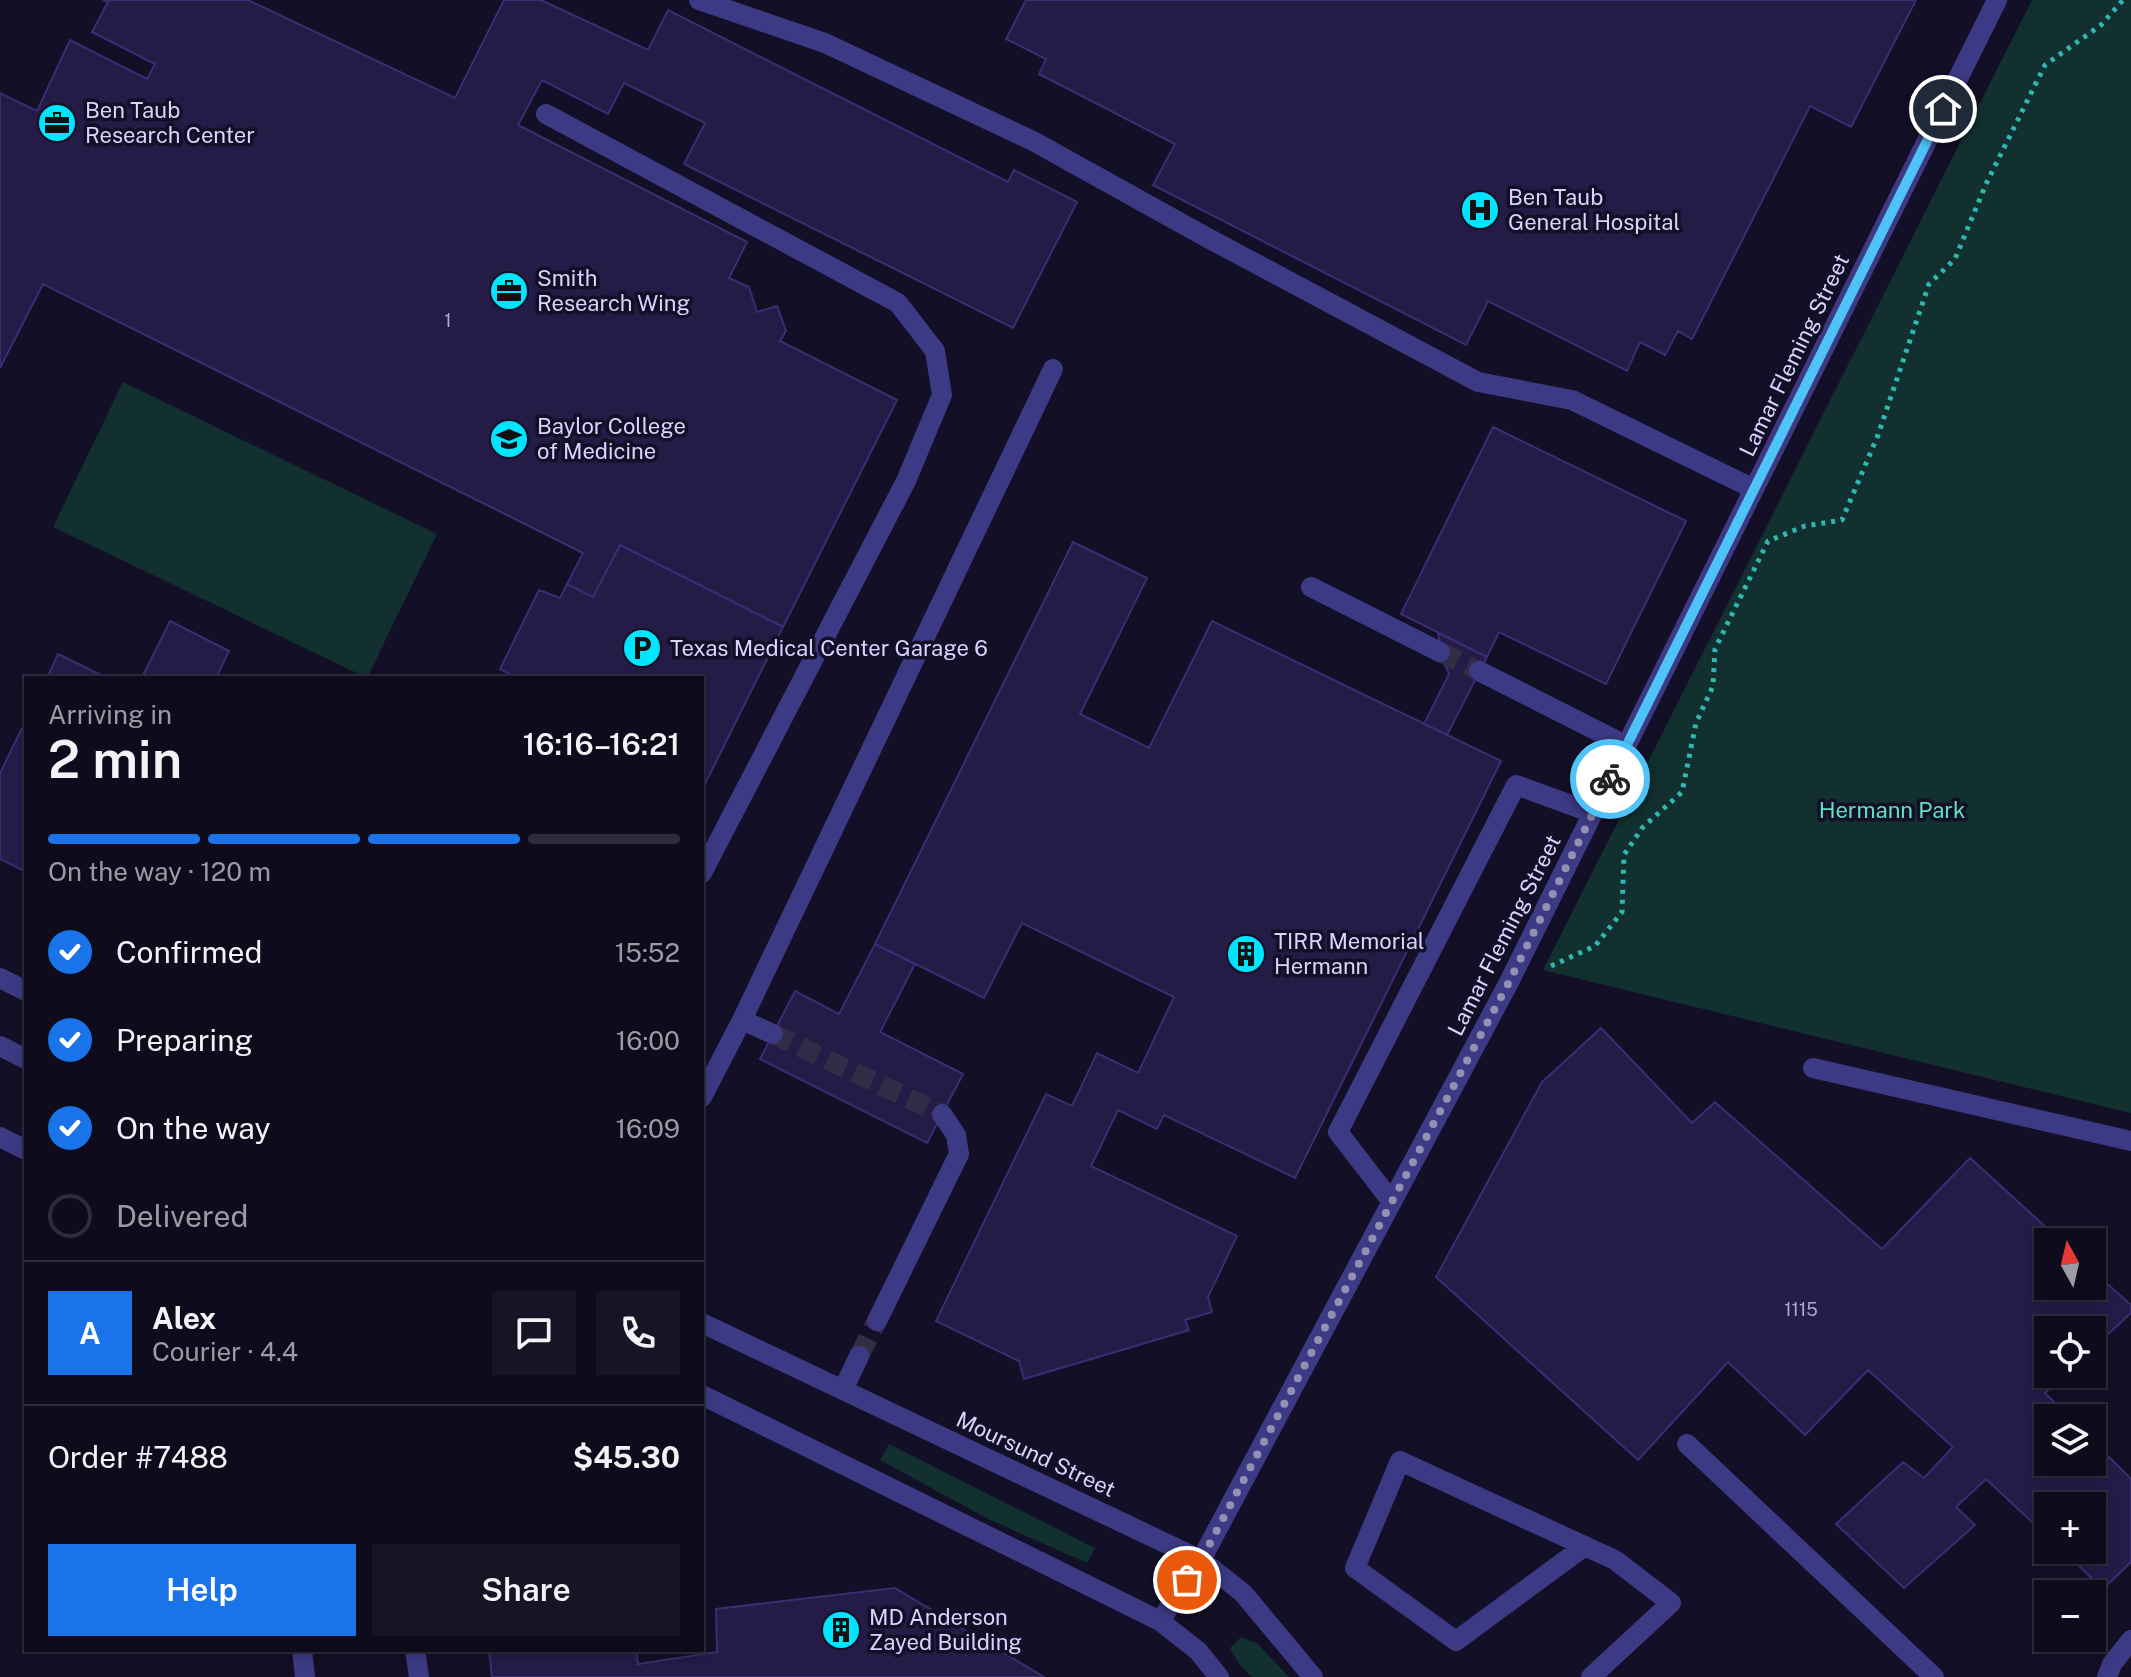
<!DOCTYPE html>
<html lang="en">
<head>
<meta charset="utf-8">
<style>
	body { margin:0; font-family:"Public Sans",sans-serif; background:#171425; color:#f1f3f6; height:100vh; display:flex; flex-direction:column; font-size:30px; white-space:nowrap }
	* { box-sizing:border-box; margin:0 }
	p { font-size:26px; color:#9b9ba3 }
	.icon { flex:none; width:44px; height:44px; fill:none; stroke:currentColor; stroke-width:2; stroke-linecap:round; stroke-linejoin:round }
	.map { position:relative; flex:1; overflow:hidden }
	.details { position:absolute; left:24px; top:676px; width:680px; height:976px; display:flex; flex-direction:column; background:#0e0b1c; border-radius:0px; box-shadow:0 4px 12px #0003,0 0 0 2px #2e2b3b }
	.details>* { flex:none }
	.needle { width:52px; rotate:352deg }
	.controls { position:absolute; left:2034px; top:1228px; display:grid; gap:16px }
	.controls a { display:grid; place-items:center; width:72px; height:72px; border-radius:0px; background:#0e0b1c; box-shadow:0 4px 12px #0003,0 0 0 2px #2e2b3b; font-size:40px }
	.pin { position:absolute; display:grid; place-items:center; width:68px; height:68px; color:#fff; margin:-34px; border:4px solid #fff; border-radius:50%; box-shadow:0 2px 8px #0007 }
	.courier { position:absolute; display:grid; place-items:center; width:80px; height:80px; margin:-40px; border:6px solid #4fc3f7; border-radius:50%; background:#fff; color:#222; box-shadow:0 2px 10px #0007 }
	.head em { font-style:normal; font-weight:600 }
	.head div { display:flex; flex-direction:column-reverse }
	.head { display:flex; align-items:center; justify-content:space-between; height:136px; padding:0 24px }
	h1 { font-size:52px; font-weight:600; line-height:60px }
	.bar { display:grid; grid-template-columns:repeat(4,1fr); gap:12px 8px; align-content:center; height:96px; padding:0 24px }
	.bar i { height:10px; border-radius:6px; background:#2e2b3b }
	.bar .selected { background:#1a73e8 }
	.bar p { grid-column:span 4 }
	.line { display:flex; align-items:center; gap:20px; padding:0 24px; border-top:2px solid #2e2b3b }
	.line div { flex:1 }
	.round { display:grid; place-items:center; flex:none; width:84px; height:84px; border-radius:0px; background:#171425 }
	ol { padding:0 24px; list-style:none }
	li { display:flex; align-items:center; gap:24px; height:88px }
	li p { margin-inline-start:auto }
	li .icon { padding:8px; border-radius:50%; background:#1a73e8; color:#fff; stroke-width:4 }
	li:last-child { color:#9b9ba3 }
	li i { width:44px; height:44px; border:4px solid #2e2b3b; border-radius:50% }
	.action { display:flex; gap:16px; margin-top:auto; padding:16px 24px }
	.action a { flex:1; height:92px; border-radius:0px; background:#1a73e8; color:#fff; font-size:32px; font-weight:600; line-height:92px; text-align:center }
	.action a+a { background:#171425; color:#f1f3f6 }
	.map>svg:first-child { display:block }
	.green { fill:#12302f }
	.building { fill:#241b47; stroke:#3b2d73; stroke-width:2 }
	.lines { fill:none; stroke-linecap:round; stroke-linejoin:round }
	.minor-tunnel { stroke:#312d47; stroke-width:20; stroke-dasharray:20 10; stroke-linecap:butt }
	.path { stroke:#2fb8b0; stroke-width:5; stroke-dasharray:4 6; stroke-linecap:butt }
	.minor { stroke:#3d3a85; stroke-width:20 }
	.done { stroke:#948fb3; stroke-width:8; stroke-dasharray:0 14.4 }
	.route { stroke:#4fc3f7; stroke-width:10 }
	.labels { text-anchor:middle; dominant-baseline:central; stroke-width:7; stroke-linejoin:round; paint-order:stroke }
	.number-label { font-size:18px; fill:#aca6d1 }
	.poi-label { font-size:22px; fill:#d9d4ff; stroke:#130f26; text-anchor:start }
	.street-label { font-size:22px; fill:#d9d4ff; stroke:#130f26 }
	.park-label { font-size:22px; fill:#5fe0c0; stroke:#130f26 }
</style>
</head>
<body>
<div class="map">
<svg width="2131" height="1677" viewBox="0 0 2131 1677">
	<rect width="100%" height="100%" fill="#130f26"/>
	<!-- green -->
	<path class="green" d="M 2032,0 L 2131,0 L 2131,1113 L 1543,970 Z
		M 123,382 L 437,534 L 367,678 L 53,527 Z
		M 889,1444 L 1095,1548 L 1087,1563 L 988,1519 L 880,1460 Z
		M 1241,1637 L 1258,1644 L 1289,1677 L 1252,1677 L 1239,1664 L 1230,1648 Z"/>
	<!-- building -->
	<path class="building" d="M 103,0 L 248,0 L 455,98 L 504,0 L 541,0 L 648,50 L 668,10 L 1008,182 L 1014,170 L 1077,202 L 1013,328 L 684,164 L 705,123 L 624,83 L 608,114 L 542,80 L 518,125 L 747,242 L 729,278 L 749,287 L 757,312 L 777,306 L 786,331 L 780,341 L 897,400 L 783,627 L 620,545 L 593,597 L 567,584 L 583,553 L 43,284 L 0,368 L 0,93 L 37,111 L 70,40 L 147,79 L 155,64 L 92,32 L 108,2 Z
		M 1026,0 L 1916,0 L 1851,127 L 1810,106 L 1692,339 L 1678,331 L 1665,355 L 1640,342 L 1627,371 L 1488,301 L 1466,345 L 1153,185 L 1175,144 L 1039,74 L 1046,59 L 1006,39 Z
		M 1493,427 L 1686,521 L 1606,684 L 1499,632 L 1487,657 L 1401,614 Z
		M 1073,542 L 1147,578 L 1080,714 L 1149,748 L 1212,621 L 1501,761 L 1295,1178 L 1164,1115 L 1157,1129 L 1118,1110 L 1091,1166 L 1237,1236 L 1208,1297 L 1212,1312 L 1185,1320 L 1189,1330 L 1024,1379 L 1019,1361 L 936,1321 L 1046,1094 L 1072,1106 L 1097,1053 L 1138,1073 L 1174,997 L 1022,923 L 984,998 L 875,944 Z
		M 620,545 L 783,627 L 702,790 L 702,678 L 517,678 L 500,669 L 539,590 L 560,598 L 567,584 L 593,597 Z
		M 170,621 L 229,651 L 216,678 L 142,677 Z
		M 1438,633 L 1487,657 L 1447,735 L 1424,724 L 1449,674 L 1441,656 Z
		M 58,654 L 107,678 L 47,678 Z
		M 26,720 L 26,872 L 0,859 L 0,773 Z
		M 875,944 L 915,964 L 880,1032 L 963,1074 L 927,1143 L 760,1059 L 795,991 L 839,1014 Z
		M 1601,1028 L 1692,1123 L 1715,1102 L 1882,1249 L 1970,1158 L 2062,1242 L 2048,1242 L 2048,1286 L 2092,1286 L 2092,1270 L 2131,1305 L 2131,1313 L 2092,1349 L 2092,1330 L 2048,1330 L 2048,1374 L 2065,1374 L 2045,1393 L 2070,1418 L 2048,1418 L 2048,1462 L 2092,1462 L 2092,1440 L 2131,1479 L 2131,1562 L 2103,1589 L 2062,1550 L 2092,1550 L 2092,1506 L 2048,1506 L 2048,1537 L 1986,1479 L 1956,1507 L 1975,1525 L 1904,1588 L 1836,1524 L 1903,1462 L 1924,1478 L 1953,1447 L 1868,1370 L 1805,1435 L 1728,1362 L 1638,1460 L 1436,1277 L 1542,1082 Z
		M 895,1588 L 1044,1677 L 492,1677 L 489,1650 L 636,1650 L 638,1664 L 717,1652 L 716,1609 Z"/>
	<g class="lines">
		<!-- minor-tunnel -->
		<path class="minor-tunnel" d="M 1440,652 L 1479,671
			M 773,1034 L 942,1114
			M 859,1356 L 877,1321"/>
		<!-- path -->
		<path class="path" d="M 1551,966 L 1595,946 L 1622,912 L 1624,855 L 1642,828 L 1682,792 L 1696,723 L 1713,686 L 1715,649 L 1768,541 L 1805,526 L 1842,520 L 1878,435 L 1929,284 L 1955,259 L 1986,184 L 2045,65 L 2101,25 L 2123,0"/>
		<!-- minor -->
		<path class="minor" d="M 699,0 L 825,43 L 1033,141 L 1206,237 L 1478,382 L 1572,400 L 1754,489
			M 546,114 L 898,303 L 935,351 L 942,395 L 906,481 L 702,873
			M 1311,587 L 1440,652
			M 1479,671 L 1627,746
			M 0,978 L 26,991
			M 742,1020 L 1053,369
			M 0,1046 L 26,1059
			M 1813,1068 L 2131,1141
			M 702,1097 L 742,1020 L 773,1034
			M 0,1137 L 26,1150
			M 1392,1202 L 1338,1132 L 1516,785 L 1593,813
			M 877,1321 L 959,1154 L 956,1135 L 942,1114
			M 702,1323 L 1201,1560 L 1243,1593 L 1313,1677
			M 843,1390 L 859,1356
			M 702,1395 L 1160,1621 L 1198,1651 L 1219,1677
			M 1687,1444 L 1934,1677
			M 1585,1546 L 1456,1641 L 1355,1568 L 1400,1461 L 1615,1560 L 1671,1603 L 1591,1677
			M 1160,1621 L 1201,1560 L 1509,982 L 1997,0
			M 302,1650 L 305,1677
			M 415,1650 L 419,1677
			M 2107,1677 L 2112,1664 L 2131,1640"/>
	</g>
	<g class="lines">
		<!-- done -->
		<path class="done" d="M 1187,1580 L 1201,1560 L 1509,982 L 1610,779"/>
		<!-- route -->
		<path class="route" d="M 1610,779 L 1943,109"/>
	</g>
	<!-- icons -->
	<defs>
		<symbol id="office-disc" viewBox="-11 -11 22 22"><circle r="9.5" fill="#00e5ff" stroke="#130f26"/><path d="M-6-3h4V-5.5h4V-3h4V5H-6ZM-1-4.5V-3h2v-1.5ZM-6 0V1H6V0Z" fill="#111"/></symbol>
		<symbol id="hospital-disc" viewBox="-11 -11 22 22"><circle r="9.5" fill="#00e5ff" stroke="#130f26"/><path d="M-5-5h3v3.5h4V-5h3V5h-3V1.5h-4V5h-3Z" fill="#111"/></symbol>
		<symbol id="university-disc" viewBox="-11 -11 22 22"><circle r="9.5" fill="#00e5ff" stroke="#130f26"/><path d="M0-5L7-2L0 1L-7-2ZM-4 1L0 2.5L4 1V4Q0 6-4 4Z" fill="#111"/></symbol>
		<symbol id="parking-disc" viewBox="-11 -11 22 22"><circle r="9.5" fill="#00e5ff" stroke="#130f26"/><path d="M-3.5-5.5H1a3.5 3.5 0 0 1 0 7H-1V5.5H-3.5ZM-1-3.4V-.6H.8a1.4 1.4 0 0 0 0-2.8Z" fill="#111"/></symbol>
		<symbol id="building-disc" viewBox="-11 -11 22 22"><circle r="9.5" fill="#00e5ff" stroke="#130f26"/><path d="M-4-6H4V6H1V3H-1V6H-4ZM-2.5-4.3h1.7v1.8h-1.7ZM.8-4.3h1.7v1.8H.8ZM-2.5-1h1.7V.8h-1.7ZM.8-1h1.7V.8H.8Z" fill="#111"/></symbol>
	</defs>
	<g fill-rule="evenodd">
		<use href="#office-disc" x="35" y="101" width="44" height="44"/>
		<use href="#hospital-disc" x="1458" y="188" width="44" height="44"/>
		<use href="#office-disc" x="487" y="269" width="44" height="44"/>
		<use href="#university-disc" x="487" y="417" width="44" height="44"/>
		<use href="#parking-disc" x="620" y="626" width="44" height="44"/>
		<use href="#building-disc" x="1224" y="932" width="44" height="44"/>
		<use href="#building-disc" x="819" y="1608" width="44" height="44"/>
	</g>
	<g class="labels">
		<!-- number labels -->
		<g class="number-label">
			<text x="448" y="320">1</text>
			<text x="1801" y="1309">1115</text>
		</g>
		<!-- poi labels -->
		<g class="poi-label">
			<text x="85" y="110">Ben Taub<tspan x="85" dy="25">Research Center</tspan></text>
			<text x="1508" y="197">Ben Taub<tspan x="1508" dy="25">General Hospital</tspan></text>
			<text x="537" y="278">Smith<tspan x="537" dy="25">Research Wing</tspan></text>
			<text x="537" y="426">Baylor College<tspan x="537" dy="25">of Medicine</tspan></text>
			<text x="670" y="648">Texas Medical Center Garage 6</text>
			<text x="1274" y="941">TIRR Memorial<tspan x="1274" dy="25">Hermann</tspan></text>
			<text x="869" y="1617">MD Anderson<tspan x="869" dy="25">Zayed Building</tspan></text>
		</g>
		<!-- street labels -->
		<g class="street-label">
			<text transform="translate(1794 355) rotate(-64)">Lamar Fleming Street</text>
			<text transform="translate(1504 935) rotate(-63)">Lamar Fleming Street</text>
			<text transform="translate(1036 1454) rotate(25)">Moursund Street</text>
		</g>
		<!-- park labels -->
		<g class="park-label">
			<text x="1892" y="810">Hermann Park</text>
		</g>
	</g>
</svg>
<div class="controls">
<a><svg class="needle" viewBox="-14 -14 28 28"><path d="M0-13l5 13h-10z" fill="#e53935"/><path d="M0 13l5-13h-10z" fill="#9b9ba3"/></svg></a>
<a><svg class="icon" aria-label="locate" viewBox="0 0 24 24"><circle cx="12" cy="12" r="6"/><path d="M12 2v4M12 18v4M2 12h4M18 12h4"/></svg></a>
<a><svg class="icon" aria-label="layers" viewBox="0 0 24 24"><path d="M12 4l9 5-9 5-9-5zM3 14l9 5 9-5"/></svg></a>
<a>+</a>
<a>−</a>
</div>
<div class="pin" style="left:1187px;top:1580px;background:#ea580c"><svg class="icon" aria-label="bag" viewBox="0 0 24 24"><path d="M5 8h14l-1 12H6zM9 8a3 3 0 0 1 6 0"/></svg></div>
<div class="pin" style="left:1943px;top:109px;background:#1f2937"><svg class="icon" aria-label="home" viewBox="0 0 24 24"><path d="M3 11l9-7 9 7M6 9v11h12V9"/></svg></div>
<div class="courier" style="left:1610px;top:779px"><svg class="icon" aria-label="bike" viewBox="0 0 24 24"><circle cx="6" cy="16" r="4"/><circle cx="18" cy="16" r="4"/><path d="M6 16l4-8h5l3 8M10 8l3 8H6M13 5h3"/></svg></div>
<section class="details">
<div class="head"><div><h1>2 min</h1><p>Arriving in</p></div><em>16:16–16:21</em></div>
<div class="bar"><i class="selected"></i><i class="selected"></i><i class="selected"></i><i></i><p>On the way · 120 m</p></div>
<ol>
<li><svg class="icon" aria-label="check" viewBox="0 0 24 24"><path d="M5 12l5 5 9-10"/></svg>Confirmed<p>15:52</p></li>
<li><svg class="icon" aria-label="check" viewBox="0 0 24 24"><path d="M5 12l5 5 9-10"/></svg>Preparing<p>16:00</p></li>
<li><svg class="icon" aria-label="check" viewBox="0 0 24 24"><path d="M5 12l5 5 9-10"/></svg>On the way<p>16:09</p></li>
<li><i></i>Delivered</li>
</ol>
<div class="line" style="height:144px"><b class="round" style="background:#1a73e8;color:#fff">A</b><div><b>Alex</b><p>Courier · 4.4</p></div><a class="round"><svg class="icon" aria-label="chat" viewBox="0 0 24 24"><path d="M4 5h16v11H9l-5 4z"/></svg></a><a class="round"><svg class="icon" aria-label="phone" viewBox="0 0 24 24"><path d="M5 4h4l2 5-3 2q2 4 5 5l2-3 5 2v4C11 20 4 13 5 4z"/></svg></a></div>
<div class="line" style="height:104px"><div>Order #7488</div><b>$45.30</b></div>
<div class="action"><a>Help</a><a>Share</a></div>
</section>
</div>
</body>
</html>
